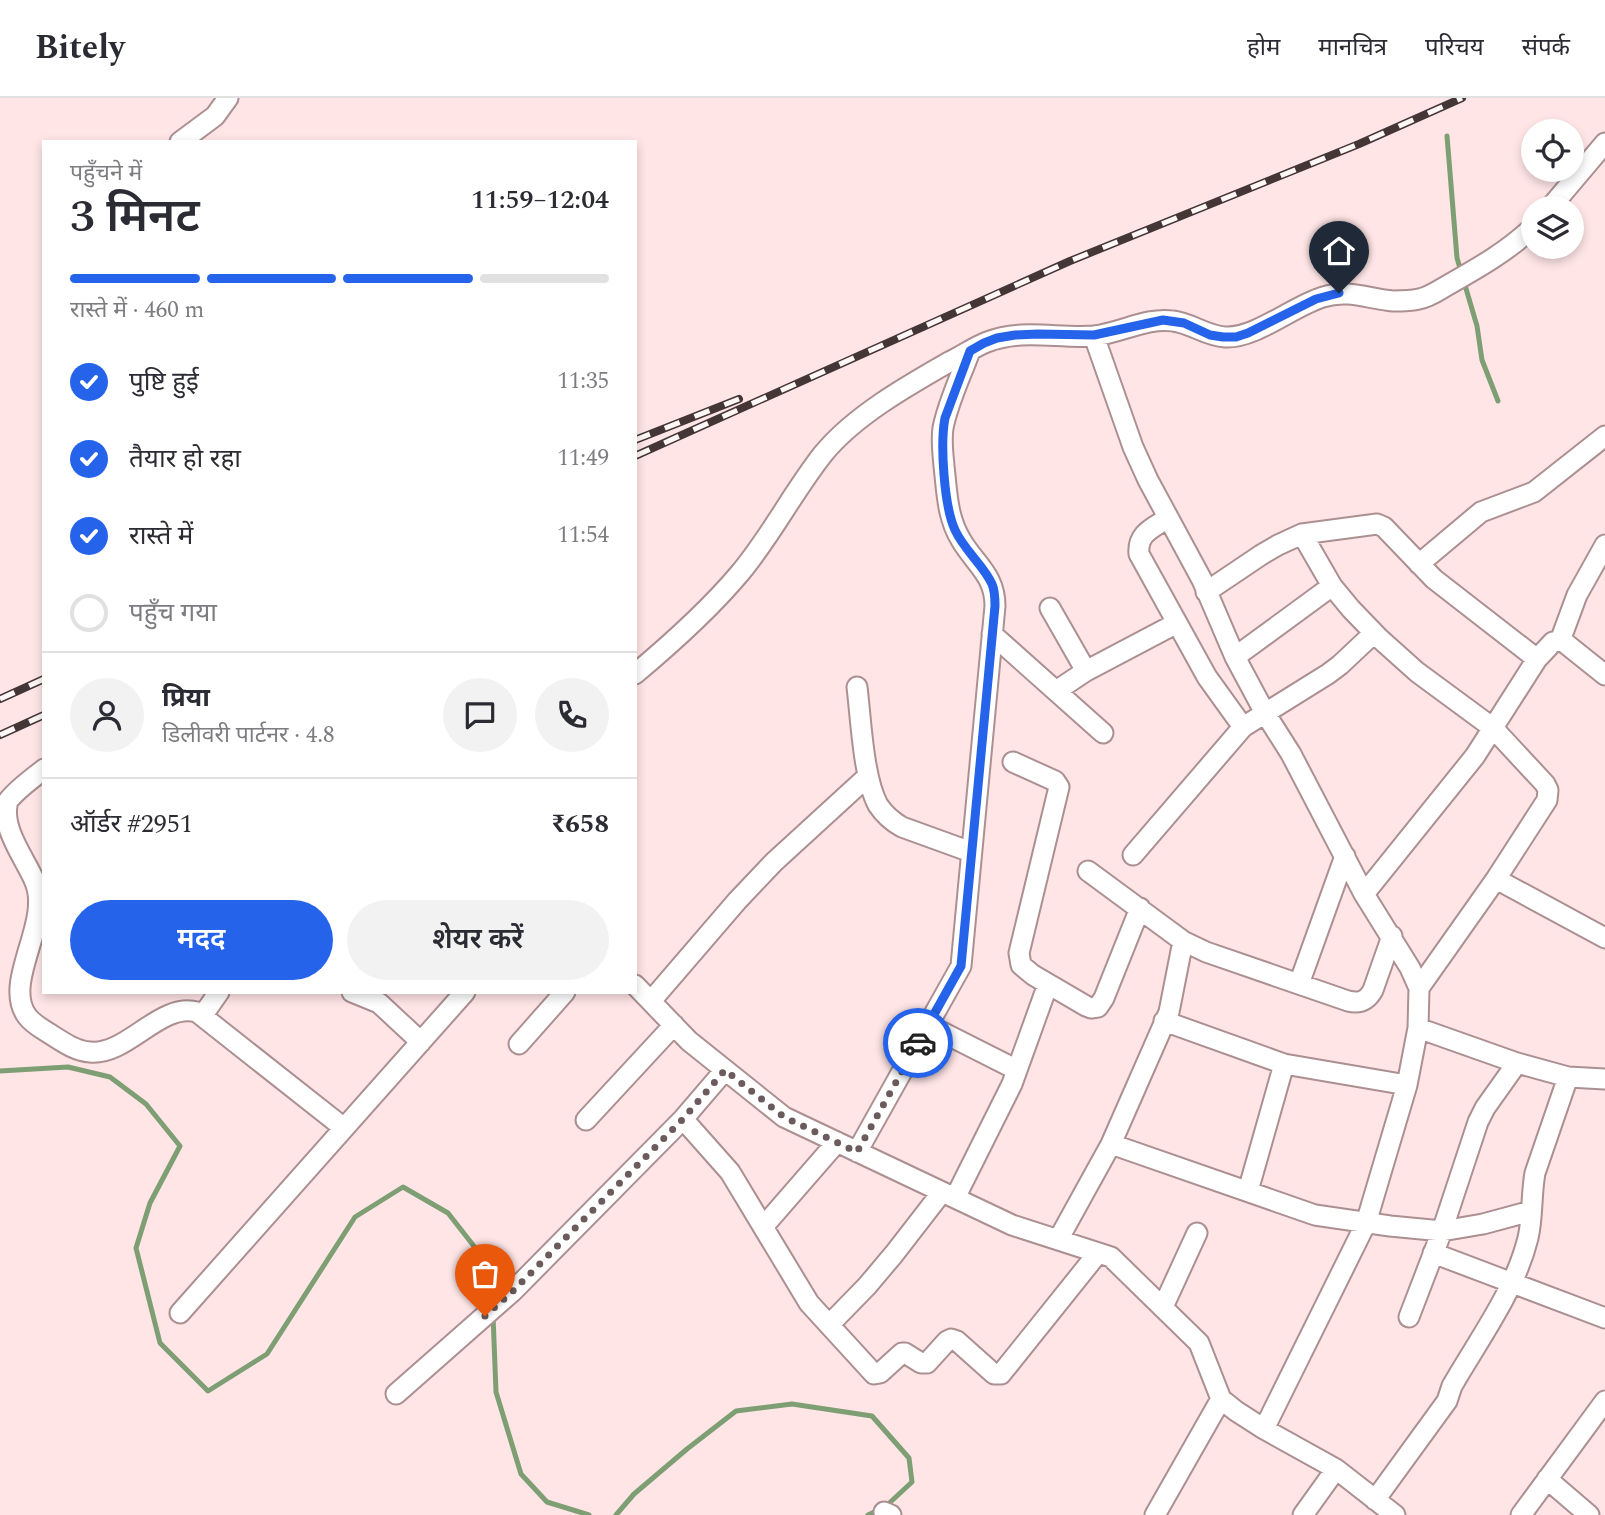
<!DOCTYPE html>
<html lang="hi">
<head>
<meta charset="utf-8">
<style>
	body { margin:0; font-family:Spectral,"Noto Sans Devanagari",serif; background:#f2f2f3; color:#2b2b33; height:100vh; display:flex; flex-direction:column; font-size:26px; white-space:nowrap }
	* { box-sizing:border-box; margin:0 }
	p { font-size:23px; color:#7c7c81 }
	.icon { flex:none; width:38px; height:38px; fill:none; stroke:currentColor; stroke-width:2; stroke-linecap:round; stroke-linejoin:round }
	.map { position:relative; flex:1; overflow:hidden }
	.drawer { position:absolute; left:42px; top:42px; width:595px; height:854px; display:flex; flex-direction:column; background:#fff; border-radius:0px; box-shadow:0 4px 10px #0003 }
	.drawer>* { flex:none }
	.tools { position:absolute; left:1521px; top:21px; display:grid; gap:14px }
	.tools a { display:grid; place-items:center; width:63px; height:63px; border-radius:50%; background:#fff; box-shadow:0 4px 10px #0003; font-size:35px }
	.pin { position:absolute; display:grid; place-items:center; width:60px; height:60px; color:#fff; margin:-72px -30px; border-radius:50% 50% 50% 0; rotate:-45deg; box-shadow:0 0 7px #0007 }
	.pin .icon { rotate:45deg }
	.courier { position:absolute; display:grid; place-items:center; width:70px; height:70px; margin:-35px; border:5px solid #2563eb; border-radius:50%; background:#fff; color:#222; box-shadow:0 2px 9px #0007 }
	.head em { font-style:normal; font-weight:600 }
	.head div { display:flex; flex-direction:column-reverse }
	.head { display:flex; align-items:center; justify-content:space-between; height:119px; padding:0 28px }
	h1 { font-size:46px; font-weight:600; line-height:52px }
	.bar { display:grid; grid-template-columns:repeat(4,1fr); gap:10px 7px; align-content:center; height:84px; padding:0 28px }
	.bar i { height:9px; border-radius:5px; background:#e1e1e2 }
	.bar .current { background:#2563eb }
	.bar p { grid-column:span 4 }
	.line { display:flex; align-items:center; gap:18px; padding:0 28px; border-top:2px solid #e1e1e2 }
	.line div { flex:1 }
	.round { display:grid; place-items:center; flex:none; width:74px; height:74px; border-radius:37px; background:#f2f2f3 }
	ol { padding:0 28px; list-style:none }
	li { display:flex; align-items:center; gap:21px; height:77px }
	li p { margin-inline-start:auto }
	li .icon { padding:7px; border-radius:50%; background:#2563eb; color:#fff; stroke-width:4 }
	li:last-child { color:#7c7c81 }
	li i { width:38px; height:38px; border:4px solid #e1e1e2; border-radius:50% }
	.primary-button { display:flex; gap:14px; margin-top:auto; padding:14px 28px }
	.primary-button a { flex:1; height:80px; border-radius:42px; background:#2563eb; color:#fff; font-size:28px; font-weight:600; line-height:80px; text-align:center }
	.primary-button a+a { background:#f2f2f3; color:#2b2b33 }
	header { display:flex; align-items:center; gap:42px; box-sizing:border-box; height:98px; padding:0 35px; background:#fff; border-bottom:2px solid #e1e1e2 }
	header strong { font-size:33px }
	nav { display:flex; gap:38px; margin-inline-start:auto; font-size:24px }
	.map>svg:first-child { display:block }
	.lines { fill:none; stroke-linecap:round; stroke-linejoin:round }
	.stream { stroke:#7e9e73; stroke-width:5 }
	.street-casing { stroke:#ac8f91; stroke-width:23 }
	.street { stroke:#fff; stroke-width:19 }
	.rail-casing { stroke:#443637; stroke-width:8 }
	.rail { stroke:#fef7f8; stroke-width:5; stroke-dasharray:16; stroke-linecap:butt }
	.done { stroke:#6b5b5c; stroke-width:7; stroke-dasharray:0 12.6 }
	.route { stroke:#2563eb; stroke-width:9 }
</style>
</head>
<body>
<header>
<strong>Bitely</strong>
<nav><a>होम</a><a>मानचित्र</a><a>परिचय</a><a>संपर्क</a></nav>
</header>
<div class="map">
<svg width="1605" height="1417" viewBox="0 0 1605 1417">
	<rect width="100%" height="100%" fill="#ffe5e6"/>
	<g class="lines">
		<!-- stream -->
		<path class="stream" d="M 1447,38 L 1457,160 L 1477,228 L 1482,262 L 1498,303
			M 0,973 L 68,969 L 110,979 L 146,1006 L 180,1048 L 150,1105 L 136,1150 L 160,1245 L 208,1293 L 267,1256 L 355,1119 L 403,1089 L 448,1115 L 491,1170 L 493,1203
			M 493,1217 L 496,1294 L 521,1376 L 547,1404 L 589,1417
			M 616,1417 L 634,1396 L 687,1351 L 736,1313 L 792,1306 L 872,1318 L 909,1360 L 912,1384 L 885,1409 L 868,1417"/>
		<defs>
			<path id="street" d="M 180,44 L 215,18 L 228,0
				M 1550,110 L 1605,45
				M 1094,238 L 1133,349 L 1148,382 L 1202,482 L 1235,559 L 1265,615 L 1291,656 L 1364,796 L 1410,870 L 1419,890 L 1418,930 L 1407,987 L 1366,1125 L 1264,1331
				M 1168,420 C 1153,430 1137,435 1139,456 L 1207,579 L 1243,629
				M 1302,436 L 1332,488 L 1351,511 L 1379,540 L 1417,574 L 1493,630 L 1545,686 L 1548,692 L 1547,702 L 1496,781 L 1419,890
				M 1419,466 L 1481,414 L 1534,394 L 1605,338
				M 1206,494 L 1261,457 L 1278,447 L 1302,436 L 1377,426 L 1384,429 L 1434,481 L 1537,561
				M 1050,510 L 1086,573
				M 992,536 L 1103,635
				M 1560,543 L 1577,497 L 1605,447
				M 1235,559 L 1332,488
				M 635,576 C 672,545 709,512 740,475 C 771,438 793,394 823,356 C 854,318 907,288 949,264 C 962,258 974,249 987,244 C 1023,230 1058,241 1094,238 C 1121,235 1147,219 1173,223 C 1191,225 1206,238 1225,239 C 1255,241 1293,208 1323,199 C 1348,191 1369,201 1393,203 C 1401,203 1411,203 1419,201 C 1430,199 1439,192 1448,187 C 1478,170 1508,153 1533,129
				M 857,589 C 861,621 863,679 878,707 C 884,716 893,724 902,729 L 971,754
				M 1056,593 L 1086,573 L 1177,525
				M 1013,664 L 1055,683 L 1059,689 L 1019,855 L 1021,867 L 1033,877 L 1086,908 L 1091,910 L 1098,909 L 1104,900 L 1140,810
				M 44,671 C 32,681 17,691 8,703 C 0,730 25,760 35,784 C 52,825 2,884 27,918 C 32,925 39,929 47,934 C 60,942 74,953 90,954 C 127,958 160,904 197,914 L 344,1030
				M 1133,757 L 1243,629 L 1328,576 L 1340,567 L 1374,535
				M 1088,773 L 1183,843 L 1206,854 L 1348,903 C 1360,906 1367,903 1373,892 L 1392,838
				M 1496,781 L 1605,840
				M 1364,796 L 1475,658 L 1537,561 L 1553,544 L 1560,543 L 1565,545 L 1605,577
				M 1299,886 L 1345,758
				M 635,887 L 689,943 L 784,1019 L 1012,1127 L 1111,1159 L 1199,1245 L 1221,1301 L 1236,1313 L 1264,1331 L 1336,1371 L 1395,1417
				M 352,894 L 379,905 L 421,944
				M 651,903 L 737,803 L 774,764 L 868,678
				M 203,917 L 219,894
				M 1164,923 L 1284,966 L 1407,987
				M 928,927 L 1017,972
				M 1418,930 L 1517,965 L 1568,979 L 1605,981
				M 519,946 L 565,894
				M 683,1021 L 730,1074 L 809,1205 L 874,1276 L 880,1275 L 902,1255 L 905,1255 L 921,1265 L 927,1265 L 947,1243 L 951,1241 L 957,1243 L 994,1276 L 1001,1276 L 1098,1155
				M 586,1022 L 674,927
				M 1111,1046 L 1315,1117 L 1390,1128 L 1442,1133 L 1483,1126 L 1531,1113
				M 857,1054 L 961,868 L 995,508 C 995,477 975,466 961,442 C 947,419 947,394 944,368 C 943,356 941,343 943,330 C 948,304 961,278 970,253
				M 1248,1093 L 1284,966
				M 955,1100 L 1012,986 L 1048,886
				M 763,1129 L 837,1044
				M 1058,1142 L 1111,1046 L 1169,914 L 1183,843
				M 1433,1155 L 1605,1220
				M 1163,1209 L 1197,1135
				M 180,1215 L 465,894
				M 1409,1219 L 1442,1133 L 1478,1024 L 1485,1010 L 1517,965
				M 829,1227 L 867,1188 L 894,1156 L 942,1094
				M 396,1296 L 513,1193 L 683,1021 L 725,972
				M 1547,1381 L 1589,1417
				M 1375,1402 L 1447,1303 L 1452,1288 C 1479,1241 1515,1193 1528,1140 C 1533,1119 1531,1096 1535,1075 L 1568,979
				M 884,1414 L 891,1417
				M 1155,1417 L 1221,1301
				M 1303,1417 L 1336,1371
				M 1521,1417 L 1605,1303"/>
		</defs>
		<!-- street casing -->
		<use href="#street" class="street-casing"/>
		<!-- street -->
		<use href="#street" class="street"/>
		<defs>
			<path id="rail" d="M 635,342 L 739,301
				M 635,358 L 1070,163 L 1359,46 L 1462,0
				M 0,601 L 44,581
				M 0,637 L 44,617"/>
		</defs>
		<!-- rail casing -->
		<use href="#rail" class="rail-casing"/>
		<!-- rail -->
		<use href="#rail" class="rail"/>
	</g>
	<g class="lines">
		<!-- done -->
		<path class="done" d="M 485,1218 L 513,1193 L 683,1021 L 725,972 L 784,1019 L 857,1054 L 918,945"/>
		<!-- route -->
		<path class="route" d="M 918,945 L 961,868 L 995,508 C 995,500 995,493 992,486 C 984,468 964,452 955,432 C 944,408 940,346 945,320 L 970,253 L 984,245 L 997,240 L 1015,237 L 1038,236 L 1094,237 L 1163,222 L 1184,225 L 1210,237 L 1223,239 L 1236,239 L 1248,235 L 1316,201 L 1339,195"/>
	</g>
</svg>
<div class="tools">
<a><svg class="icon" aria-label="locate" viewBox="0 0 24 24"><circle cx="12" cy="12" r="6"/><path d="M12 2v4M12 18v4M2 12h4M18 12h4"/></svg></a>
<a><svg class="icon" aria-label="layers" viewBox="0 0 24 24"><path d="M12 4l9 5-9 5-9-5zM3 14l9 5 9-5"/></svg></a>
</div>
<div class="pin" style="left:485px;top:1218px;background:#ea580c"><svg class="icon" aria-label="bag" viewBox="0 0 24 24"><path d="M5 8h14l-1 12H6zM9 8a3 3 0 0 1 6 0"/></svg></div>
<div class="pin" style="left:1339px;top:195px;background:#1f2937"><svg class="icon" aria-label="home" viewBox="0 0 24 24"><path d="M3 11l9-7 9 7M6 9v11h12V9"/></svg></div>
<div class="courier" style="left:918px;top:945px"><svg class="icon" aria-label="car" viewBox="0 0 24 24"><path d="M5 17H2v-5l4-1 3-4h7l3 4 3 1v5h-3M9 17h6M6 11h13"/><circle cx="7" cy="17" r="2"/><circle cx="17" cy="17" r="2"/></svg></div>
<section class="drawer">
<div class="head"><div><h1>3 मिनट</h1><p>पहुँचने में</p></div><em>11:59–12:04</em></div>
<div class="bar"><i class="current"></i><i class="current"></i><i class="current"></i><i></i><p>रास्ते में · 460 m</p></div>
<ol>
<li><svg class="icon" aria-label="check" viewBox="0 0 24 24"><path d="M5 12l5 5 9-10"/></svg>पुष्टि हुई<p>11:35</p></li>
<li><svg class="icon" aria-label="check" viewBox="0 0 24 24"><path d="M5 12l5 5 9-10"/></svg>तैयार हो रहा<p>11:49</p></li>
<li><svg class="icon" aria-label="check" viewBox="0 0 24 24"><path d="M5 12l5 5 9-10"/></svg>रास्ते में<p>11:54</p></li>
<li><i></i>पहुँच गया</li>
</ol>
<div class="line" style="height:126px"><a class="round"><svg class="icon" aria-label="person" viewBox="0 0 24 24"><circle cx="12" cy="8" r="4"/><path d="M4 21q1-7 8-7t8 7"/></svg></a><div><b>प्रिया</b><p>डिलीवरी पार्टनर · 4.8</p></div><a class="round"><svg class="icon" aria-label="chat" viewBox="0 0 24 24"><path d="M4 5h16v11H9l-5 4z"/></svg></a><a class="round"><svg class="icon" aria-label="phone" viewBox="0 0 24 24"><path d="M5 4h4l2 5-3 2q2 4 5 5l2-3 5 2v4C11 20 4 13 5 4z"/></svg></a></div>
<div class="line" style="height:91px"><div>ऑर्डर #2951</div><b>₹658</b></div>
<div class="primary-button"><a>मदद</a><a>शेयर करें</a></div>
</section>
</div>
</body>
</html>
